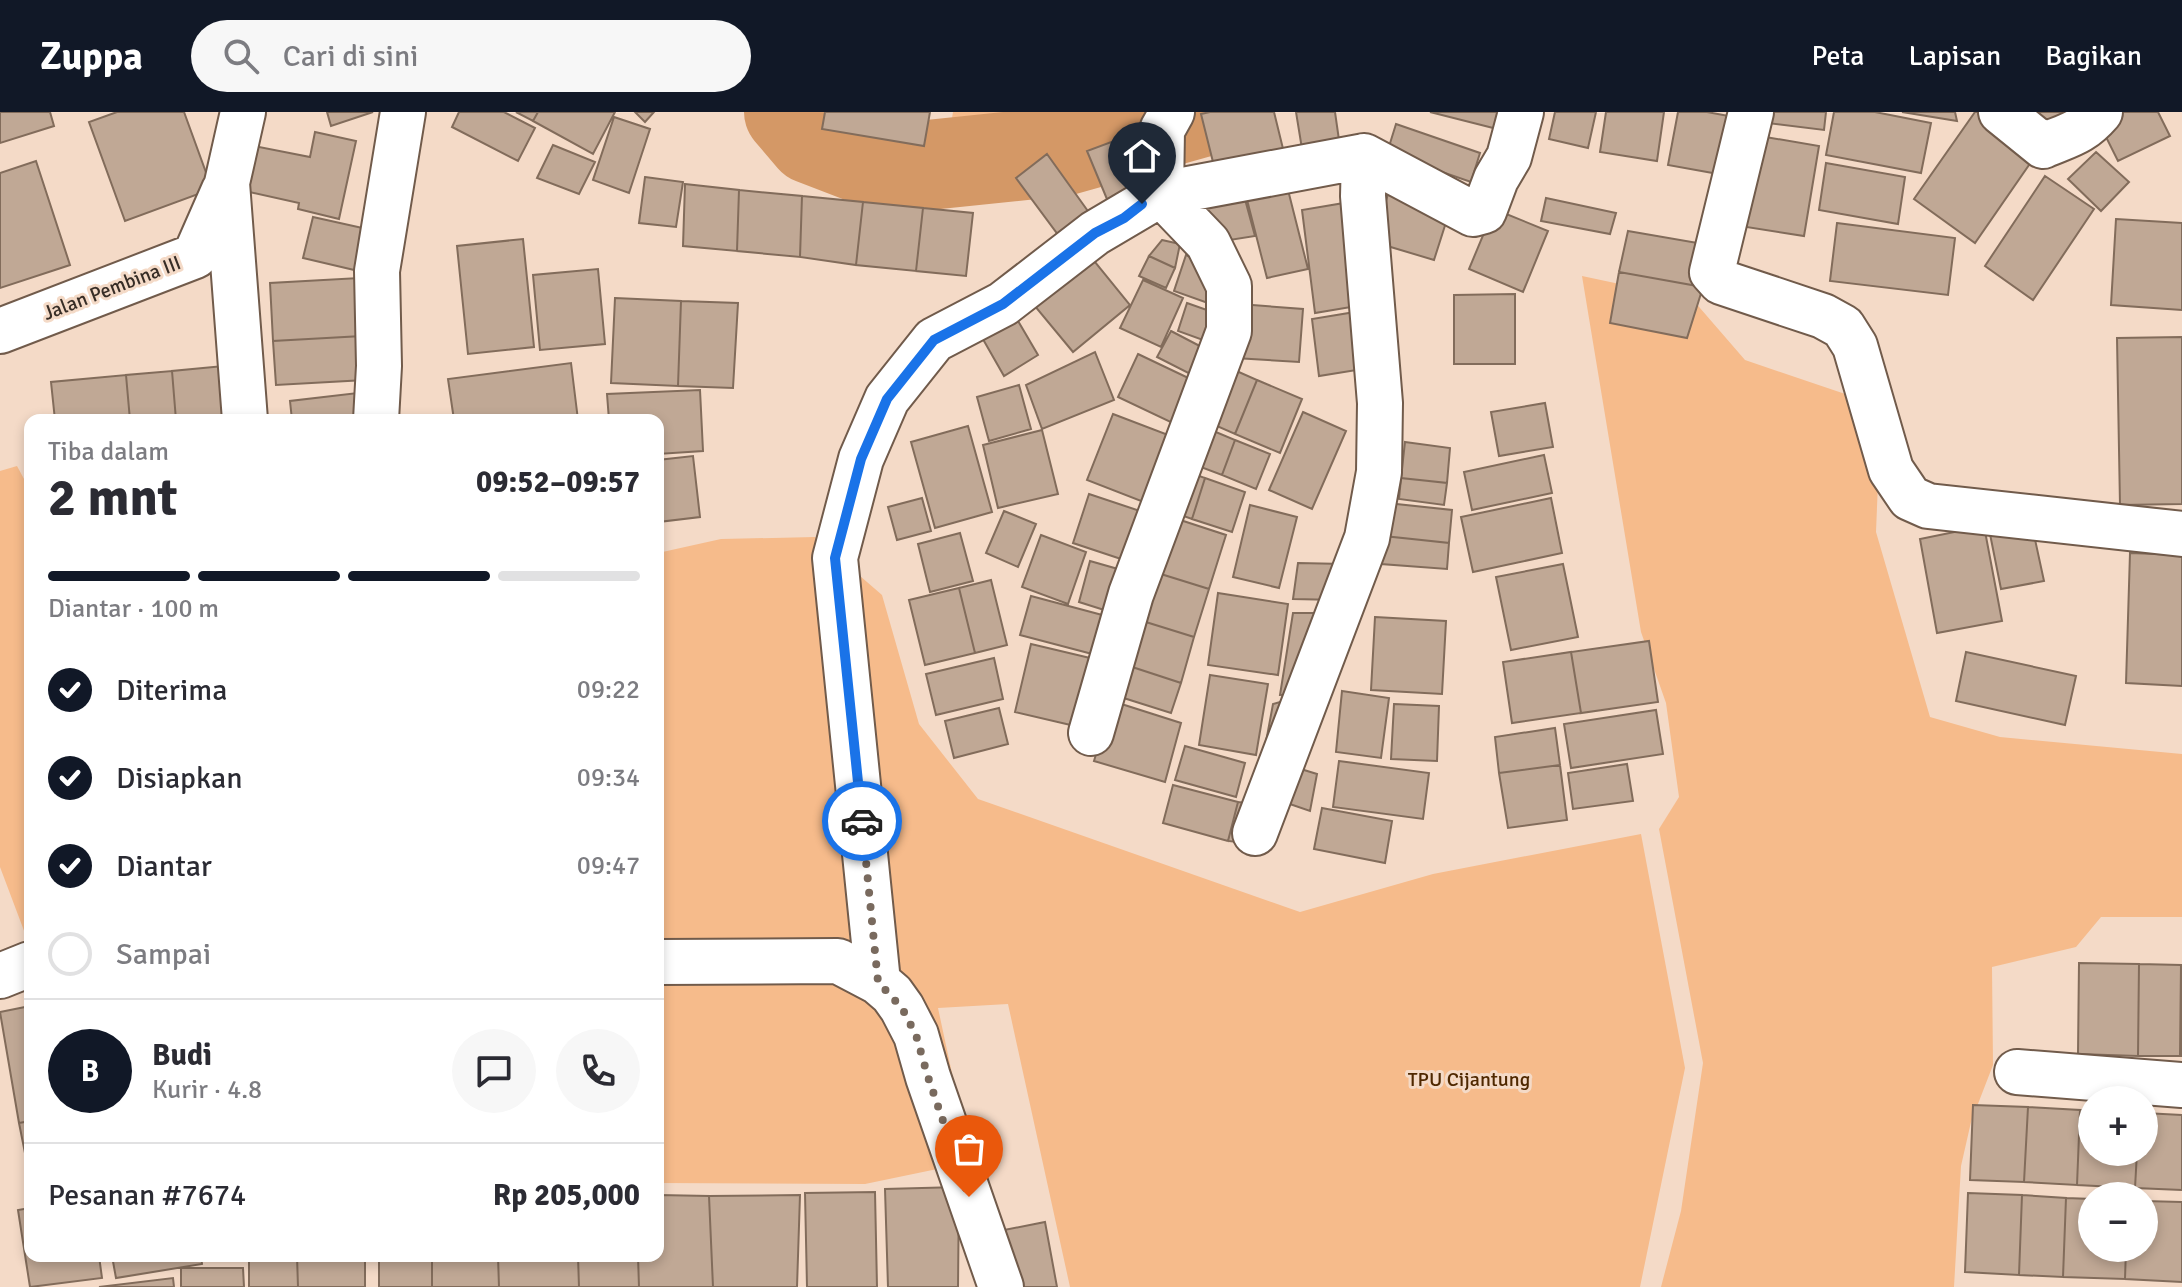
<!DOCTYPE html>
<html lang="id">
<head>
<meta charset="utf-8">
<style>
	body { margin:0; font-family:Signika,sans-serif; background:#f7f7f7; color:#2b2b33; height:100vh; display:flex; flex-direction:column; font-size:30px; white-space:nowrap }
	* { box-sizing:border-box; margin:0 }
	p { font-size:26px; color:#7c7c81 }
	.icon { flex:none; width:44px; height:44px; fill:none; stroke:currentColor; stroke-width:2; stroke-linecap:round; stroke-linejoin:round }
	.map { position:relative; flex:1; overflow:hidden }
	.drawer { position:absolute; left:24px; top:302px; width:640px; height:848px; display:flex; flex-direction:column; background:#fff; border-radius:16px; box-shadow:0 4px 12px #0003 }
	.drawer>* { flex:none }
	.buttons { position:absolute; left:2078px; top:974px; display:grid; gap:16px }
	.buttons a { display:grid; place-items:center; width:80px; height:80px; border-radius:50%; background:#fff; box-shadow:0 4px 12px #0003; font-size:40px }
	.pin { position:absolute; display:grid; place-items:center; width:68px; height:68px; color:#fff; margin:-82px -34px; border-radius:50% 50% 50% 0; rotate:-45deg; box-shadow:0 0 8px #0007 }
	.pin .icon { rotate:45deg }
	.courier { position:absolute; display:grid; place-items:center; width:80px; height:80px; margin:-40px; border:6px solid #1a73e8; border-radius:50%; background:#fff; color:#222; box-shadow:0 2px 10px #0007 }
	.overview em { font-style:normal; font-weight:700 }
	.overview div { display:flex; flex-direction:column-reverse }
	.overview { display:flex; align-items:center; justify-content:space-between; height:136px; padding:0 24px }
	h1 { font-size:52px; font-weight:700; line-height:60px }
	.bar { display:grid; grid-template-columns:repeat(4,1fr); gap:12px 8px; align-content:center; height:96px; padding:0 24px }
	.bar i { height:10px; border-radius:6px; background:#e1e1e2 }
	.bar .on { background:#111827 }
	.bar p { grid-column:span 4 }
	.line { display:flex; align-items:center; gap:20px; padding:0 24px; border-top:2px solid #e1e1e2 }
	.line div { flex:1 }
	.round { display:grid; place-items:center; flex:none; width:84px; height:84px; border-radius:42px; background:#f7f7f7 }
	ol { padding:0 24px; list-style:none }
	li { display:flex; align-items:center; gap:24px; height:88px }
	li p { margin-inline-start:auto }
	li .icon { padding:8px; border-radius:50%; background:#111827; color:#fff; stroke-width:4 }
	li:last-child { color:#7c7c81 }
	li i { width:44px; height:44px; border:4px solid #e1e1e2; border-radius:50% }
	header { display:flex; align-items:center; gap:48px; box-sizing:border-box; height:112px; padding:0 40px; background:#111827; color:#fff }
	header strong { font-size:38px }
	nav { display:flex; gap:44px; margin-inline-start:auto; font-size:28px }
	.search { width:560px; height:72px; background:#f7f7f7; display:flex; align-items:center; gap:20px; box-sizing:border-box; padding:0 28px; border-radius:44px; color:#7c7c81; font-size:30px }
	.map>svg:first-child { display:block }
	.green { fill:#f6bb8b }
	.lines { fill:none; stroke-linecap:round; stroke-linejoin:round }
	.river { stroke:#d49866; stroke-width:90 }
	.building { fill:#c0a895; stroke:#826c5b; stroke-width:2 }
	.minor-casing { stroke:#715b4b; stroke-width:48 }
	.minor { stroke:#fff; stroke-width:44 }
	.done { stroke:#796a5e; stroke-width:8; stroke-dasharray:0 14.4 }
	.route { stroke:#1a73e8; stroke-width:10 }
	.labels { text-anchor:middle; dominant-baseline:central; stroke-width:6; stroke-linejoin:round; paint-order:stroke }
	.street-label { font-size:20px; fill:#372d26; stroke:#f4dac7 }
	.park-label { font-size:20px; fill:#4f2800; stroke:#f4dac7 }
</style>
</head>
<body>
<header>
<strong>Zuppa</strong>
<div class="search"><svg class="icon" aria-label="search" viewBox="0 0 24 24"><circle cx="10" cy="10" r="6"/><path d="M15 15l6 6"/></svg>Cari di sini</div>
<nav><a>Peta</a><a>Lapisan</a><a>Bagikan</a></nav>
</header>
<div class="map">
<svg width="2182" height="1175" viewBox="0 0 2182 1175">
	<rect width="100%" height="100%" fill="#f4dac7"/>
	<!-- green -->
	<path class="green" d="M 953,0 L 1145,0 L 1071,23 L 947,36 Z
		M 1582,164 L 1629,174 L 1687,181 L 1745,248 L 1857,286 L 1880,321 L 1876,420 L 1930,605 L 2000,625 L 2182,642 L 2182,805 L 2101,805 L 2076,835 L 1992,855 L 1993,953 L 1971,1010 L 1961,1054 L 1954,1175 L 1661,1175 L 1681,1099 L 1703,951 L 1659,717 L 1679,685 L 1666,591 L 1641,520 Z
		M 17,354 L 30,378 L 29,832 L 0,755 L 0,359 Z
		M 815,425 L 882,483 L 919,612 L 978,687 L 1300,800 L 1433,762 L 1641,722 L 1685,956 L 1640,1175 L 1070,1175 L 1008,892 L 938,896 L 971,1050 L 865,1072 L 658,1071 L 658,441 L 721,427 Z"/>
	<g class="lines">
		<!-- river -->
		<path class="river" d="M 789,0 L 812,27 L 890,57 L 1063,39 L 1202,0"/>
	</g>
	<!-- building -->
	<path class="building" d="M 0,0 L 50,0 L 54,14 L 0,31 Z
		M 117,0 L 184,0 L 212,77 L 125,109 L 89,10 Z
		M 327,0 L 373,0 L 331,14 Z
		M 459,0 L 504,0 L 535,16 L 518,49 L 452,15 Z
		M 516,0 L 538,0 L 533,9 Z
		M 538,0 L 615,0 L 593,42 L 533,9 Z
		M 635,0 L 654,0 L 645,10 Z
		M 825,0 L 930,0 L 924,34 L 822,17 Z
		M 1210,0 L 1274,0 L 1286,49 L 1217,66 L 1201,2 Z
		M 1296,0 L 1335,0 L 1340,35 L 1303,43 Z
		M 1430,0 L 1510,0 L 1505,19 Z
		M 1555,0 L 1596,0 L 1588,36 L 1549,27 Z
		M 1606,0 L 1664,0 L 1657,49 L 1600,40 Z
		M 1678,0 L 1707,0 L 1745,7 L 1735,65 L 1668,53 Z
		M 1768,0 L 1826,0 L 1824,18 L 1767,11 Z
		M 1834,0 L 1875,0 L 1931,11 L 1921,61 L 1826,43 Z
		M 1902,0 L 1955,0 L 1957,9 Z
		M 1975,0 L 1980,0 L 2038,40 L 1975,131 L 1914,87 Z
		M 2023,0 L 2080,0 L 2055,28 Z
		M 2111,0 L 2158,0 L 2170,24 L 2118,49 L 2097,7 Z
		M 614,5 L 650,17 L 629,81 L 593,68 Z
		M 1396,12 L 1480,41 L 1471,70 L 1387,41 Z
		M 315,20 L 356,29 L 339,107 L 298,97 L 299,91 L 245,79 L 254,34 L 310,45 Z
		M 1130,23 L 1153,82 L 1114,104 L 1087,39 Z
		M 1754,23 L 1819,34 L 1804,124 L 1740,114 Z
		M 553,33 L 595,50 L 579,82 L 537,66 Z
		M 2096,40 L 2129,70 L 2101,99 L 2068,67 Z
		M 1047,42 L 1090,102 L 1059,124 L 1016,66 Z
		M 36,49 L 70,153 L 0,176 L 0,61 Z
		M 1826,51 L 1905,65 L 1898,112 L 1819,98 Z
		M 2045,64 L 2094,97 L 2033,188 L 1985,154 Z
		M 645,65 L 683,70 L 676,115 L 639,111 Z
		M 1286,70 L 1308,157 L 1267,166 L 1245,80 Z
		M 685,72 L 739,78 L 737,139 L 683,134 Z
		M 739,78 L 802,84 L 800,145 L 737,139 Z
		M 1243,80 L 1255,124 L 1211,131 L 1193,92 Z
		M 1388,82 L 1449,101 L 1434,148 L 1374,130 Z
		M 802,84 L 863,90 L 856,153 L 800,145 Z
		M 1546,86 L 1616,101 L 1610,122 L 1541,109 Z
		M 863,90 L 923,96 L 916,159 L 856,153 Z
		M 1344,91 L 1357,194 L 1315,201 L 1302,98 Z
		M 923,96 L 973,101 L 966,164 L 916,159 Z
		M 1494,97 L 1548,119 L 1523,180 L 1469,157 Z
		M 313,105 L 376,119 L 367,161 L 303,146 Z
		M 2116,107 L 2182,111 L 2182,198 L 2111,193 Z
		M 1837,111 L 1955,126 L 1948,183 L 1830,169 Z
		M 1628,119 L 1715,134 L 1703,175 L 1619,160 Z
		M 523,127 L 534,235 L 468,242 L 457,134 Z
		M 1162,128 L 1180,132 L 1175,156 L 1149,144 Z
		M 1082,134 L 1130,193 L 1073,240 L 1024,181 Z
		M 1186,143 L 1220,158 L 1222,196 L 1174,179 Z
		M 1149,144 L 1175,156 L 1166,176 L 1139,164 Z
		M 598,157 L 605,232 L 540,238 L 533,163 Z
		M 1619,160 L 1703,175 L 1687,226 L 1610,211 Z
		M 359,166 L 362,224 L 273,229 L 270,171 Z
		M 1143,168 L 1183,186 L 1161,235 L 1120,216 Z
		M 1515,182 L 1515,252 L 1454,252 L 1454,183 Z
		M 615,186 L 681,189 L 678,274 L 611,271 Z
		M 681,189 L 738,191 L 733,276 L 678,274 Z
		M 1187,191 L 1224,204 L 1214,232 L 1178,219 Z
		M 1239,192 L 1303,197 L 1299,250 L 1235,246 Z
		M 1011,197 L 1038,243 L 1004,264 L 980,222 Z
		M 1355,200 L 1363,257 L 1319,264 L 1312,207 Z
		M 1171,219 L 1217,243 L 1204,269 L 1157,245 Z
		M 362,224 L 365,268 L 276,273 L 273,229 Z
		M 2182,225 L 2182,392 L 2120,393 L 2117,226 Z
		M 1095,240 L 1114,288 L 1042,317 L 1026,273 Z
		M 1138,242 L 1201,272 L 1181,315 L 1118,285 Z
		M 571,251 L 578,308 L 454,308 L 448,267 Z
		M 234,253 L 239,308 L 176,308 L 172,259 Z
		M 1223,253 L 1257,268 L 1235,322 L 1201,307 Z
		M 172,259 L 176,308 L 130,308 L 126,263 Z
		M 126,263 L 130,308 L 55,308 L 51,270 Z
		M 1257,268 L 1302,287 L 1280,341 L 1235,322 Z
		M 1019,273 L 1031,317 L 989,329 L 977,285 Z
		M 700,278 L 703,339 L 658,342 L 658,308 L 609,308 L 607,282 Z
		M 366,280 L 368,308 L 292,308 L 290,289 Z
		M 1545,291 L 1553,335 L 1499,344 L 1491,300 Z
		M 1303,300 L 1346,319 L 1312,397 L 1269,378 Z
		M 1113,302 L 1184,329 L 1159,396 L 1087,368 Z
		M 968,314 L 992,400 L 935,416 L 911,330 Z
		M 1204,315 L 1235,328 L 1222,363 L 1190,351 Z
		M 1042,318 L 1058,382 L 998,396 L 983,333 Z
		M 1235,328 L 1270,342 L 1256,377 L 1222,363 Z
		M 1405,330 L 1450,336 L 1447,371 L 1401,366 Z
		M 1544,343 L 1552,381 L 1472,398 L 1464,360 Z
		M 693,344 L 700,405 L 658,410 L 658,348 Z
		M 1183,358 L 1205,366 L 1192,407 L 1169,399 Z
		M 1205,366 L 1245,380 L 1232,420 L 1192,407 Z
		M 1401,366 L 1447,371 L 1444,393 L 1399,387 Z
		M 1089,382 L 1152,403 L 1136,452 L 1073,431 Z
		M 922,386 L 931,419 L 897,428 L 888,395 Z
		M 1551,386 L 1562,441 L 1473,460 L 1461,405 Z
		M 1387,391 L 1452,398 L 1449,431 L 1384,424 Z
		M 1250,393 L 1297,405 L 1279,476 L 1233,465 Z
		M 1004,399 L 1036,412 L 1018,455 L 986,441 Z
		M 1165,403 L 1226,423 L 1209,477 L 1148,458 Z
		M 2031,409 L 2044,469 L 2001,477 L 1989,417 Z
		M 1984,414 L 2002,509 L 1937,521 L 1920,427 Z
		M 960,421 L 973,469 L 930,480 L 918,432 Z
		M 1041,423 L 1086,440 L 1068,492 L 1022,475 Z
		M 1384,424 L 1449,431 L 1447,457 L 1381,452 Z
		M 2130,441 L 2182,443 L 2182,574 L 2126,571 Z
		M 1090,449 L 1132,461 L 1120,503 L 1079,490 Z
		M 1298,451 L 1344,452 L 1339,488 L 1293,487 Z
		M 1563,452 L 1578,525 L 1511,538 L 1496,465 Z
		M 1148,458 L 1209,477 L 1194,525 L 1133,506 Z
		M 991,468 L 1007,533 L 975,541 L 959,476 Z
		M 959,476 L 975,541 L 925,553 L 909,488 Z
		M 1218,481 L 1288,492 L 1278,563 L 1208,553 Z
		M 1031,484 L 1106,504 L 1096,543 L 1020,523 Z
		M 1293,501 L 1316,501 L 1303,582 L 1280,583 Z
		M 1375,505 L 1446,509 L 1442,582 L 1371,578 Z
		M 1133,506 L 1194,525 L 1181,571 L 1120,551 Z
		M 1649,529 L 1658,590 L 1581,601 L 1571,540 Z
		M 1031,532 L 1107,550 L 1092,618 L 1015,600 Z
		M 1571,540 L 1581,601 L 1512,611 L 1503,550 Z
		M 1966,540 L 2076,564 L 2065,613 L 1956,589 Z
		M 994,546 L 1003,587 L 936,603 L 926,562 Z
		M 1120,551 L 1181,571 L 1171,601 L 1111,582 Z
		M 1210,563 L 1268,572 L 1256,643 L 1199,633 Z
		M 1342,579 L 1389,586 L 1381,646 L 1336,640 Z
		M 1287,588 L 1263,646 L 1273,592 Z
		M 1112,589 L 1181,611 L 1165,670 L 1094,649 Z
		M 1394,592 L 1439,594 L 1437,649 L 1391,647 Z
		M 999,596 L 1008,632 L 954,646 L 945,609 Z
		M 1656,598 L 1663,642 L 1571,656 L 1564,612 Z
		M 1555,616 L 1560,653 L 1499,661 L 1495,625 Z
		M 1185,634 L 1245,651 L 1236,685 L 1175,668 Z
		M 1339,649 L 1429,661 L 1423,707 L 1333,695 Z
		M 1627,652 L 1633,689 L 1573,697 L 1568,661 Z
		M 1560,653 L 1567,708 L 1508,716 L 1499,661 Z
		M 1291,654 L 1317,662 L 1310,699 L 1284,690 Z
		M 1173,673 L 1238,690 L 1228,729 L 1163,711 Z
		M 1238,690 L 1255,692 L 1245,731 L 1228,729 Z
		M 1322,696 L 1392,709 L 1385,751 L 1314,737 Z
		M 2079,851 L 2139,852 L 2138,944 L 2078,942 Z
		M 2139,852 L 2181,853 L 2180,944 L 2138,944 Z
		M 2181,853 L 2182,853 L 2182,944 L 2180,944 Z
		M 30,894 L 30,1009 L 19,1011 L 0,900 Z
		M 1973,993 L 2028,995 L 2024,1070 L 1970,1068 Z
		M 2028,995 L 2080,998 L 2077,1073 L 2024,1070 Z
		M 2080,998 L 2092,999 L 2092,1040 L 2137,1040 L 2135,1076 L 2077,1073 Z
		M 2144,1001 L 2182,1003 L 2182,1078 L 2135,1076 L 2137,1040 L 2144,1040 Z
		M 30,1009 L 30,1066 L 19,1011 Z
		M 959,1075 L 958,1175 L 888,1175 L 885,1077 Z
		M 875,1080 L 877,1175 L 807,1175 L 805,1081 Z
		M 1968,1081 L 2022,1083 L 2019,1163 L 1965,1160 Z
		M 658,1083 L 709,1084 L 713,1175 L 639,1175 L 638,1144 L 658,1144 Z
		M 800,1083 L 797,1175 L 713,1175 L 709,1084 Z
		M 2022,1083 L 2066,1086 L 2063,1165 L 2019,1163 Z
		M 2066,1086 L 2092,1087 L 2092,1136 L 2126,1136 L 2125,1167 L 2063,1165 Z
		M 2144,1089 L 2182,1090 L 2182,1170 L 2125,1167 L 2126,1136 L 2144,1136 Z
		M 30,1096 L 30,1144 L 99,1144 L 102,1166 L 30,1175 L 18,1098 Z
		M 1045,1110 L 1057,1175 L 1015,1175 L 1004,1118 Z
		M 112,1144 L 201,1144 L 202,1152 L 116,1166 Z
		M 249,1144 L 297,1144 L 298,1175 L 249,1175 Z
		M 297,1144 L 365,1144 L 365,1175 L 298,1175 Z
		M 379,1144 L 432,1144 L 432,1175 L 379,1175 Z
		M 432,1144 L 498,1144 L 499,1175 L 432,1175 Z
		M 498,1144 L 578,1144 L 579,1175 L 499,1175 Z
		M 578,1144 L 638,1144 L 639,1175 L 579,1175 Z
		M 181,1156 L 243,1156 L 244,1175 L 181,1175 Z
		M 173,1166 L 174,1175 L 99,1175 Z"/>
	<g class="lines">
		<defs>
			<path id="minor" d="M 243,0 L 227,71 L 245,308
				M 1751,0 L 1712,160 L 1721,170 L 1823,204 L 1843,215 L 1855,234 L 1891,358 L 1910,386 L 1928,394 L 2182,422
				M 2001,0 L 2043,34 C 2068,23 2081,22 2100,0
				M 1161,82 L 1364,44
				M 0,219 L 195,144 L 224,78
				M 376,308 L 379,254 L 377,159 L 403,0
				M 1091,621 L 1131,482 L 1229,219 L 1229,174 L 1208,131 L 1161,82
				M 1255,721 L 1367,426 L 1379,360 L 1380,291 L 1363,84 L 1364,44 L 1473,102 L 1484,99 L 1496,67 L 1509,45 L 1521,0
				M 658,850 L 838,849 L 878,870 L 892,882 L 902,896 L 916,923 L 928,965 L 1001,1175
				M 0,864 L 30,852
				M 878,870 L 835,446 L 861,347 L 887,287 L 934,228 L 1003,192 L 1095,121 L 1161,82 L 1162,18 L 1172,0
				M 2017,960 L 2182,973"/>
		</defs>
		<!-- minor casing -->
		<use href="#minor" class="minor-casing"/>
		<!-- minor -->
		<use href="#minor" class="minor"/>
	</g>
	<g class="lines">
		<!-- done -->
		<path class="done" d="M 862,709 L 878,870 L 902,896 L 916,923 L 928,965 L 969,1085"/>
		<!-- route -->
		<path class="route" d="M 862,709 L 835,446 L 861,347 L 887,287 L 934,228 L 1003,192 L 1095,121 L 1124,106 L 1142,92"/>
	</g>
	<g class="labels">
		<!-- street labels -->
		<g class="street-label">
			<text transform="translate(112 176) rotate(-21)">Jalan Pembina III</text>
		</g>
		<!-- park labels -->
		<g class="park-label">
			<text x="1469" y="967">TPU Cijantung</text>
		</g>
	</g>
</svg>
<div class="buttons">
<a>+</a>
<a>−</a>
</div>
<div class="pin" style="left:969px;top:1085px;background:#ea580c"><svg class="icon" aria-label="bag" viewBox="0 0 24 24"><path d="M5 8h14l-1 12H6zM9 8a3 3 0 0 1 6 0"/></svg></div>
<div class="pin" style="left:1142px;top:92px;background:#1f2937"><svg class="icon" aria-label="home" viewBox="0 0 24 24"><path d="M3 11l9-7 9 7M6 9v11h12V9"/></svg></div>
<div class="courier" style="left:862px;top:709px"><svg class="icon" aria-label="car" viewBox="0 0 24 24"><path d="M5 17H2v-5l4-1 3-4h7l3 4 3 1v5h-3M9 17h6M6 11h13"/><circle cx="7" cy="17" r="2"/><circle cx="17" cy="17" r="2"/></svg></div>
<section class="drawer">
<div class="overview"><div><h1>2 mnt</h1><p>Tiba dalam</p></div><em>09:52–09:57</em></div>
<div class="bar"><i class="on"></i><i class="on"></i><i class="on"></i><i></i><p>Diantar · 100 m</p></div>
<ol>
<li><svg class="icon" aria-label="check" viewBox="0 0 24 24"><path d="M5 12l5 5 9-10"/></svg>Diterima<p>09:22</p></li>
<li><svg class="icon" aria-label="check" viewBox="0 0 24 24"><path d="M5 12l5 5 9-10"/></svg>Disiapkan<p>09:34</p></li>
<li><svg class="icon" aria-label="check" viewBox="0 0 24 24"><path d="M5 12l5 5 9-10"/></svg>Diantar<p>09:47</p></li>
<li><i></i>Sampai</li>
</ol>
<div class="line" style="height:144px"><b class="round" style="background:#111827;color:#fff">B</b><div><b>Budi</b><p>Kurir · 4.8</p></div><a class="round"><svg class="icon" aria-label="chat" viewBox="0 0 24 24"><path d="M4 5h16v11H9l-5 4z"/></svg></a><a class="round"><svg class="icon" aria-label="phone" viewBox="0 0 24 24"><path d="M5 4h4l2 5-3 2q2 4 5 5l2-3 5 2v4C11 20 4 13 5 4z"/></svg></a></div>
<div class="line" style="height:104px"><div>Pesanan #7674</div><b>Rp 205,000</b></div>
</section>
</div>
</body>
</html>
